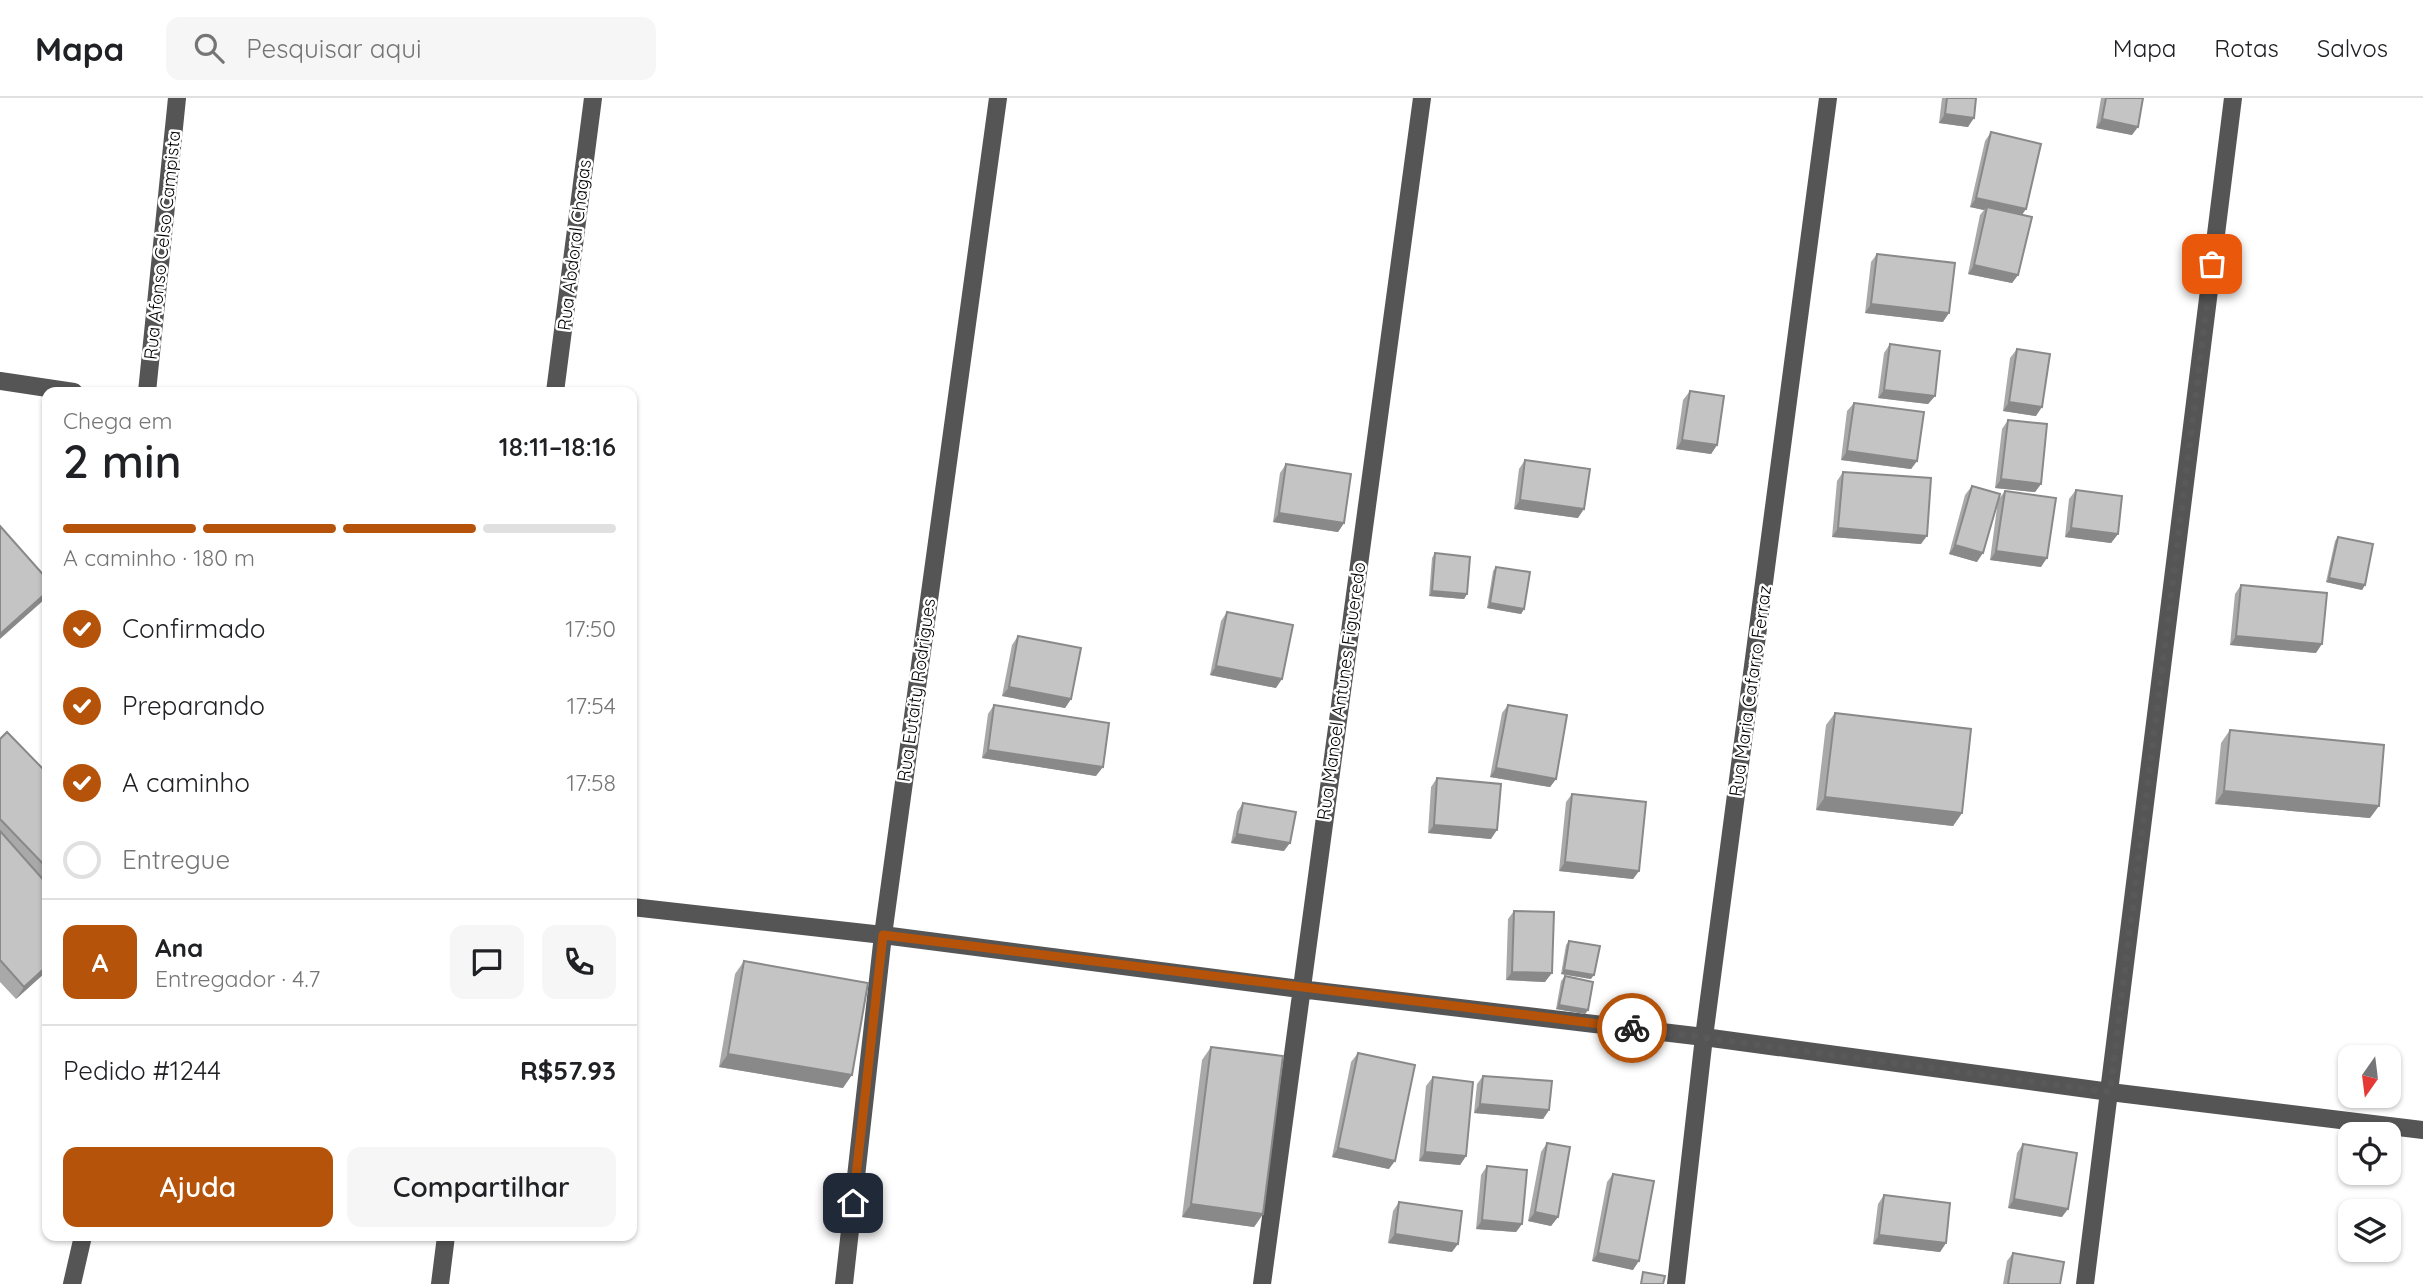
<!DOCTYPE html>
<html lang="pt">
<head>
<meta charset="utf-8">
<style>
	body { margin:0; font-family:Quicksand,sans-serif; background:#f6f6f6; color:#202124; height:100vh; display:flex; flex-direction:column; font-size:26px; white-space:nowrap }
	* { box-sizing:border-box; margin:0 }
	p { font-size:23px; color:#757577 }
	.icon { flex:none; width:38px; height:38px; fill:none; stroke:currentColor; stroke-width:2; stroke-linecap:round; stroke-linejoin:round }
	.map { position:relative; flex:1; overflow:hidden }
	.side { position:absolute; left:42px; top:289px; width:595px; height:854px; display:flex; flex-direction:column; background:#fff; border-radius:14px; box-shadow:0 2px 5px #0004 }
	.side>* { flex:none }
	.needle { width:46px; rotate:194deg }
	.controls { position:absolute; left:2338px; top:947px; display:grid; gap:14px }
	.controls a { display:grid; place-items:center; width:63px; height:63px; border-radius:14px; background:#fff; box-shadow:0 2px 5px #0004; font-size:35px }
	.pin { position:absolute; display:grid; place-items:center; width:60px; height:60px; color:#fff; margin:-30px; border-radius:14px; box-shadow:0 4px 10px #0006 }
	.courier { position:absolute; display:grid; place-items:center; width:70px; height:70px; margin:-35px; border:5px solid #b45309; border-radius:50%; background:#fff; color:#222; box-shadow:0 2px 9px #0007 }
	.head em { font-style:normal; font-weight:600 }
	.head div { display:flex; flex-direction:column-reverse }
	.head { display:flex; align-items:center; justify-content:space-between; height:119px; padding:0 21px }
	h1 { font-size:46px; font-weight:600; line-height:52px }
	.bar { display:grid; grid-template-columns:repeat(4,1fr); gap:10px 7px; align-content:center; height:84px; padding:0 21px }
	.bar i { height:9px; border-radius:5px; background:#e0e0e0 }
	.bar .active { background:#b45309 }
	.bar p { grid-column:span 4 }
	.line { display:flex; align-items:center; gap:18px; padding:0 21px; border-top:2px solid #e0e0e0 }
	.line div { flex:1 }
	.round { display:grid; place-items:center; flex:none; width:74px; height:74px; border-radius:14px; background:#f6f6f6 }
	ol { padding:0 21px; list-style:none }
	li { display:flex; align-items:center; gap:21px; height:77px }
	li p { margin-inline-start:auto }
	li .icon { padding:7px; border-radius:50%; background:#b45309; color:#fff; stroke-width:4 }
	li:last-child { color:#757577 }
	li i { width:38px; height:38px; border:4px solid #e0e0e0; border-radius:50% }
	.primary-button { display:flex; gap:14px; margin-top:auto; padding:14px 21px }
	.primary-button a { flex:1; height:80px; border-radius:14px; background:#b45309; color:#fff; font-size:28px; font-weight:600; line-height:80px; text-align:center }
	.primary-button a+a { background:#f6f6f6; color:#202124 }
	header { display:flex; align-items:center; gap:42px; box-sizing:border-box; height:98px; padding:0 35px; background:#fff; border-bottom:2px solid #e0e0e0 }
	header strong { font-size:33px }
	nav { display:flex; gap:38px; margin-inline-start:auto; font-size:24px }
	.search { width:490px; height:63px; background:#f6f6f6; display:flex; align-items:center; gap:18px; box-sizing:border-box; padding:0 24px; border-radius:14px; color:#757577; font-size:26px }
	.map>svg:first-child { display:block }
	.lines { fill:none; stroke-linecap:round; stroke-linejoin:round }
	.minor { stroke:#555; stroke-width:18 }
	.wall { fill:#a9a9a9 }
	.shaded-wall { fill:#898989 }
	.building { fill:#c4c4c4; stroke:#898989; stroke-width:2 }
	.done { stroke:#595959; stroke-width:7; stroke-dasharray:0 12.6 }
	.route { stroke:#b45309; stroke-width:9 }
	.labels { text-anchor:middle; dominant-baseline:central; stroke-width:5; stroke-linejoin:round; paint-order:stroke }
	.street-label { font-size:18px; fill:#000; stroke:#fff }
</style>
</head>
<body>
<header>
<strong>Mapa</strong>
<div class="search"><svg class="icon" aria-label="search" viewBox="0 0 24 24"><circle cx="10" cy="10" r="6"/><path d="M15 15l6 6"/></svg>Pesquisar aqui</div>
<nav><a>Mapa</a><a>Rotas</a><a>Salvos</a></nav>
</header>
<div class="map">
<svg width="2423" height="1186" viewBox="0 0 2423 1186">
	<rect width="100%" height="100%" fill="#fff"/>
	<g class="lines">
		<!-- minor -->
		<path class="minor" d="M 0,283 L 74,294
			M 147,294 L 177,0
			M 555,294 L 593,0
			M 632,809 L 883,837 L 1300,891 L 1704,939 L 2110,994 L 2423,1032
			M 72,1186 L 83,1138
			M 440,1186 L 446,1138
			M 844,1186 L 883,837 L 998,0
			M 1262,1186 L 1422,0
			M 1676,1186 L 1704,939 L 1828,0
			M 2085,1186 L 2233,0"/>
	</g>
	<!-- wall -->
	<path class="wall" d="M 1942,0 L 1976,0 L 1968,29 L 1939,25 Z
		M 2101,0 L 2143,0 L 2132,37 L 2096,30 Z
		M 1991,34 L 2023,117 L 2018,177 L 2012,185 L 1968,176 L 1980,117 L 1984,112 L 1970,109 L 1985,43 Z
		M 1877,156 L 1943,224 L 1865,215 L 1871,164 Z
		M 1890,246 L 1935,298 L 1928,306 L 1878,300 L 1884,255 Z
		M 2017,251 L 2036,318 L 2003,313 L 2010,260 Z
		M 1690,293 L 1717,347 L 1711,356 L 1676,351 L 1683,302 Z
		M 1854,305 L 1917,363 L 1911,371 L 1841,362 L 1847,313 Z
		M 2008,322 L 2041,386 L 2035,394 L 1995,390 L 2002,331 Z
		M 1525,362 L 1578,420 L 1514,411 L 1519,371 Z
		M 1286,366 L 1344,425 L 1338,434 L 1273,424 L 1280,375 Z
		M 1843,374 L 1921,446 L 1832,439 L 1837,383 Z
		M 1972,388 L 1977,464 L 1949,456 L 1965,397 Z
		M 2076,392 L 2118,436 L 2111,445 L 2065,439 L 2069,401 Z
		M 2005,393 L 2041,469 L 1990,462 L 1998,402 Z
		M 2338,439 L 2365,487 L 2362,492 L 2326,484 L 2335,443 Z
		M 1435,455 L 1467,496 L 1464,501 L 1429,498 L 1432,460 Z
		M 1496,469 L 1524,511 L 1521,516 L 1487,510 L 1493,473 Z
		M 2241,487 L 2316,555 L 2230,547 L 2235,496 Z
		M 1227,514 L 1276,590 L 1210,577 L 1221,523 Z
		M 1018,538 L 1071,601 L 1065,610 L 1002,598 L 1012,547 Z
		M 994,607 L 1096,678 L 982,660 L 988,616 Z
		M 1508,607 L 1556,681 L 1550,689 L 1490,679 L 1502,615 Z
		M 1835,615 L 1962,715 L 1953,728 L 1816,712 L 1826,627 Z
		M 2230,632 L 2370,720 L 2215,706 L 2221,645 Z
		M 0,641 L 47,675 L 47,873 L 16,901 L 0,884 Z
		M 1437,680 L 1491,741 L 1428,735 L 1431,689 Z
		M 1572,696 L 1639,773 L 1633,781 L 1559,773 L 1566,704 Z
		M 1243,705 L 1284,753 L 1231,745 L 1237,714 Z
		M 1514,813 L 1545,884 L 1506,882 L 1508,821 Z
		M 1569,843 L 1591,881 L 1561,876 L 1566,847 Z
		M 744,863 L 843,990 L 719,969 L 735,876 Z
		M 1565,878 L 1588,912 L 1585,916 L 1556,911 L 1561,883 Z
		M 1211,949 L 1263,1116 L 1254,1129 L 1182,1119 L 1202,962 Z
		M 1358,955 L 1389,1071 L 1332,1059 L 1351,964 Z
		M 1483,978 L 1549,1012 L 1543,1021 L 1474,1015 L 1477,986 Z
		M 1433,979 L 1466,1058 L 1460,1067 L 1419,1063 L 1426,988 Z
		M 1547,1045 L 1558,1119 L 1551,1128 L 1528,1123 L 1541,1054 Z
		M 2023,1046 L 2062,1119 L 2008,1110 L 2017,1055 Z
		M 1487,1068 L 1522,1126 L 1516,1134 L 1476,1131 L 1481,1077 Z
		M 1613,1076 L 1633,1172 L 1592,1163 L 1607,1084 Z
		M 1884,1097 L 1946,1145 L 1940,1154 L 1873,1146 L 1878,1106 Z
		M 1399,1104 L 1452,1154 L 1388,1145 L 1393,1113 Z
		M 2013,1155 L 2060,1186 L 2003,1186 L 2007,1163 Z"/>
	<!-- shaded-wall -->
	<path class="shaded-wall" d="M 1945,16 L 1974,20 L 1968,29 L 1939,25 Z
		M 2102,21 L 2138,29 L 2132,37 L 2096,30 Z
		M 1976,100 L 2026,111 L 2020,120 L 1987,109 L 1984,112 L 1970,109 Z
		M 1974,167 L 2018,177 L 2012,185 L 1968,176 Z
		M 1871,206 L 1949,215 L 1943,224 L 1865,215 Z
		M 1884,292 L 1935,298 L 1928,306 L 1878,300 Z
		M 2009,304 L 2042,309 L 2036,318 L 2003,313 Z
		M 1682,342 L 1717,347 L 1711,356 L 1676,351 Z
		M 1847,353 L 1917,363 L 1911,371 L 1841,362 Z
		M 2001,381 L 2041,386 L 2035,394 L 1995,390 Z
		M 1520,402 L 1584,411 L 1578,420 L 1514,411 Z
		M 1279,415 L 1344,425 L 1338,434 L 1273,424 Z
		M 1838,430 L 1927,438 L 1921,446 L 1832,439 Z
		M 2071,430 L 2118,436 L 2111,445 L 2065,439 Z
		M 1955,447 L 1983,455 L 1977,464 L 1949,456 Z
		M 1996,453 L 2047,460 L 2041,469 L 1990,462 Z
		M 2329,480 L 2365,487 L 2362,492 L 2326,484 Z
		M 1432,493 L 1467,496 L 1464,501 L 1429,498 Z
		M 47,494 L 47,498 L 45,501 L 0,541 L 0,536 Z
		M 1490,505 L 1524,511 L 1521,516 L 1487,510 Z
		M 2236,538 L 2322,546 L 2316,555 L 2230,547 Z
		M 1216,568 L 1282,581 L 1276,590 L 1210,577 Z
		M 1009,589 L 1071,601 L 1065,610 L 1002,598 Z
		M 988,652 L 1103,669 L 1096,678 L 982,660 Z
		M 1496,670 L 1556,681 L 1550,689 L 1490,679 Z
		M 2224,693 L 2379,708 L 2370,720 L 2215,706 Z
		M 1825,699 L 1962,715 L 1953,728 L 1816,712 Z
		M 1434,727 L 1497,732 L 1491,741 L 1428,735 Z
		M 1237,736 L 1290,745 L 1284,753 L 1231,745 Z
		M 1565,764 L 1639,773 L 1633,781 L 1559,773 Z
		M 47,868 L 47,873 L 16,901 L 24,889 Z
		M 1564,872 L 1594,877 L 1591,881 L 1561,876 Z
		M 1512,874 L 1552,875 L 1545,884 L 1506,882 Z
		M 1559,907 L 1588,912 L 1585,916 L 1556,911 Z
		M 728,956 L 852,977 L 843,990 L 719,969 Z
		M 1480,1006 L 1549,1012 L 1543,1021 L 1474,1015 Z
		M 1338,1050 L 1395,1063 L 1389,1071 L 1332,1059 Z
		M 1425,1054 L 1466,1058 L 1460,1067 L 1419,1063 Z
		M 2014,1101 L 2068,1111 L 2062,1119 L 2008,1110 Z
		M 1191,1106 L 1263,1116 L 1254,1129 L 1182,1119 Z
		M 1535,1114 L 1558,1119 L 1551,1128 L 1528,1123 Z
		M 1482,1122 L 1522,1126 L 1516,1134 L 1476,1131 Z
		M 1395,1136 L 1458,1146 L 1452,1154 L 1388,1145 Z
		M 1879,1137 L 1946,1145 L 1940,1154 L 1873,1146 Z
		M 1598,1155 L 1639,1163 L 1633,1172 L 1592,1163 Z"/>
	<!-- building -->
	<path class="building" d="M 1947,0 L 1976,0 L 1974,20 L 1945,16 Z
		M 2106,0 L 2143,0 L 2138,29 L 2102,21 Z
		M 1991,34 L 2041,46 L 2026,111 L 1976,100 Z
		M 1987,109 L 2032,119 L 2018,177 L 1974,167 Z
		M 1877,156 L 1955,165 L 1949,215 L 1871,206 Z
		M 1890,246 L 1940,253 L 1935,298 L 1884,292 Z
		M 2017,251 L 2050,256 L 2042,309 L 2009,304 Z
		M 1690,293 L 1724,298 L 1717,347 L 1682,342 Z
		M 1854,305 L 1924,314 L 1917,363 L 1847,353 Z
		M 2008,322 L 2047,326 L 2041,386 L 2001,381 Z
		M 1525,362 L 1590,371 L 1584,411 L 1520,402 Z
		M 1286,366 L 1351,376 L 1344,425 L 1279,415 Z
		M 1843,374 L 1931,380 L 1927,438 L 1838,430 Z
		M 1972,388 L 2000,396 L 1983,455 L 1955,447 Z
		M 2076,392 L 2122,398 L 2118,436 L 2071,430 Z
		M 2005,393 L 2056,400 L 2047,460 L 1996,453 Z
		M 0,428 L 47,481 L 47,494 L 0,536 Z
		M 2338,439 L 2373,446 L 2365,487 L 2329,480 Z
		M 1435,455 L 1470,459 L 1467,496 L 1432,493 Z
		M 1496,469 L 1530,474 L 1524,511 L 1490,505 Z
		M 2241,487 L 2327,495 L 2322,546 L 2236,538 Z
		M 1227,514 L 1293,527 L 1282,581 L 1216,568 Z
		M 1018,538 L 1081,550 L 1071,601 L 1009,589 Z
		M 994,607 L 1109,625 L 1103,669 L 988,652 Z
		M 1508,607 L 1567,617 L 1556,681 L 1496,670 Z
		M 1835,615 L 1971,631 L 1962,715 L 1825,699 Z
		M 2230,632 L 2384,647 L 2379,708 L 2224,693 Z
		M 7,634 L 47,675 L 47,770 L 0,721 L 0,641 Z
		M 1437,680 L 1501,686 L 1497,732 L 1434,727 Z
		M 1572,696 L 1646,704 L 1639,773 L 1565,764 Z
		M 1243,705 L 1296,714 L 1290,745 L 1237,736 Z
		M 0,733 L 47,786 L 47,868 L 24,889 L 0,862 Z
		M 1514,813 L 1554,814 L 1552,875 L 1512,874 Z
		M 1569,843 L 1600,848 L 1594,877 L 1564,872 Z
		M 744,863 L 868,885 L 852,977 L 728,956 Z
		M 1565,878 L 1593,884 L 1588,912 L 1559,907 Z
		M 1211,949 L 1283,958 L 1263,1116 L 1191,1106 Z
		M 1358,955 L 1415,967 L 1395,1063 L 1338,1050 Z
		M 1483,978 L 1552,983 L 1549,1012 L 1480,1006 Z
		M 1433,979 L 1473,984 L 1466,1058 L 1425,1054 Z
		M 1547,1045 L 1570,1049 L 1558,1119 L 1535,1114 Z
		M 2023,1046 L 2077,1055 L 2068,1111 L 2014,1101 Z
		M 1487,1068 L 1527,1072 L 1522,1126 L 1482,1122 Z
		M 1613,1076 L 1654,1083 L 1639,1163 L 1598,1155 Z
		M 1884,1097 L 1950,1105 L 1946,1145 L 1879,1137 Z
		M 1399,1104 L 1462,1113 L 1458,1146 L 1395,1136 Z
		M 2013,1155 L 2064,1164 L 2060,1186 L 2008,1186 Z
		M 1643,1174 L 1665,1178 L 1663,1186 L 1641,1186 Z"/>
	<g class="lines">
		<!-- done -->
		<path class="done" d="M 1632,930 L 2110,994 L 2212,166"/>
		<!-- route -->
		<path class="route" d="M 853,1105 L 883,837 L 1632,930"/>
	</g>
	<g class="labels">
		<!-- street labels -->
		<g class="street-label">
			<text transform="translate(162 147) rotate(-84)">Rua Afonso Celso Campista</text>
			<text transform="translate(574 147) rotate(-83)">Rua Abdoral Chagas</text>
			<text transform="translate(916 592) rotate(-82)">Rua Eutaity Rodrigues</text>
			<text transform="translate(1341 593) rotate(-82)">Rua Manoel Antunes Figueredo</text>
			<text transform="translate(1750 593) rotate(-82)">Rua Maria Cafarro Ferraz</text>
		</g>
	</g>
</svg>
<div class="controls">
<a><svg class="needle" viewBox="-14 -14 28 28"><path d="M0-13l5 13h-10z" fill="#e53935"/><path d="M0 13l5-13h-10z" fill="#757577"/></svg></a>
<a><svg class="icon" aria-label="locate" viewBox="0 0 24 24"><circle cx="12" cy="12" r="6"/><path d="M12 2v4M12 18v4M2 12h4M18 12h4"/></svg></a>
<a><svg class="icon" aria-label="layers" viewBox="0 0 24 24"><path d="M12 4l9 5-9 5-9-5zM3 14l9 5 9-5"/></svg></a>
</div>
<div class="pin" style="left:2212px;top:166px;background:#ea580c"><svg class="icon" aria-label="bag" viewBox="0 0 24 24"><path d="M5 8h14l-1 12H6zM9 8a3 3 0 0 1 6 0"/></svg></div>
<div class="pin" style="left:853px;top:1105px;background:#1f2937"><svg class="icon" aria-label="home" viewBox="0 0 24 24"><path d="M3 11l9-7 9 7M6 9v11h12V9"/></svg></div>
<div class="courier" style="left:1632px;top:930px"><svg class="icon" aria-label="bike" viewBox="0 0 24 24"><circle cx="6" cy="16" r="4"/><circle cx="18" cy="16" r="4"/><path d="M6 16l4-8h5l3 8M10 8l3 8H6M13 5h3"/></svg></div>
<section class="side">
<div class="head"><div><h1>2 min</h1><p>Chega em</p></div><em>18:11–18:16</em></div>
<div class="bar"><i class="active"></i><i class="active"></i><i class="active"></i><i></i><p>A caminho · 180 m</p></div>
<ol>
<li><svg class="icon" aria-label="check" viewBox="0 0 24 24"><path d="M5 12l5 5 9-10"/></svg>Confirmado<p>17:50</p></li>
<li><svg class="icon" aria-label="check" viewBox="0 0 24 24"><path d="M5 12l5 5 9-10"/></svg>Preparando<p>17:54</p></li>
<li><svg class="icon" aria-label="check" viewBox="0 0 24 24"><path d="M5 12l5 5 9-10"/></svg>A caminho<p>17:58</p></li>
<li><i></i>Entregue</li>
</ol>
<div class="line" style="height:126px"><b class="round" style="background:#b45309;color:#fff">A</b><div><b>Ana</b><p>Entregador · 4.7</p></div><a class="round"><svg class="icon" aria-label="chat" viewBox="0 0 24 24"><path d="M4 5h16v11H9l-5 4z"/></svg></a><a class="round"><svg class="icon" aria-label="phone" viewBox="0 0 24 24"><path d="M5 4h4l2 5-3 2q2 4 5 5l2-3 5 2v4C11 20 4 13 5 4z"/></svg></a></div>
<div class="line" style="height:91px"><div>Pedido #1244</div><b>R$57.93</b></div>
<div class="primary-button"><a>Ajuda</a><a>Compartilhar</a></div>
</section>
</div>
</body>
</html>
